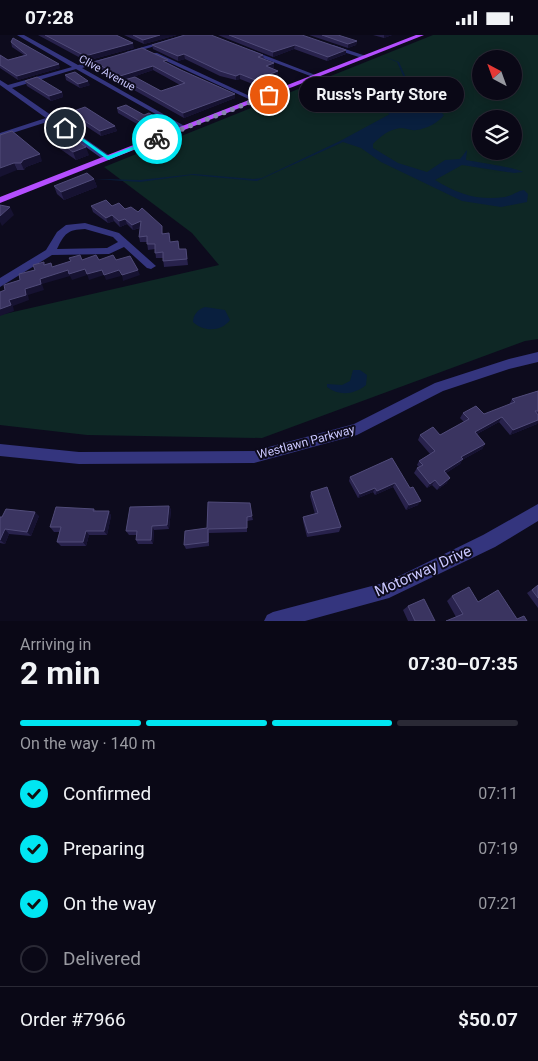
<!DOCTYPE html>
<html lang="en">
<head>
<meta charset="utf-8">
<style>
	body { margin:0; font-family:Roboto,sans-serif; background:#13111f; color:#f1f3f6; height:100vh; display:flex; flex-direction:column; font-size:19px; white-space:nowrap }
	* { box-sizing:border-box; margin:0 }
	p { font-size:16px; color:#999aa1 }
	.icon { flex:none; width:28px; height:28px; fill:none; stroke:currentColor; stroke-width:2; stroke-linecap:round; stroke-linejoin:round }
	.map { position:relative; height:586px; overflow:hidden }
	.side { display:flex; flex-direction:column; background:#0a0816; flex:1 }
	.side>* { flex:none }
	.needle { width:32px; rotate:319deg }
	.fabs { position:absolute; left:472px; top:15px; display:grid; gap:10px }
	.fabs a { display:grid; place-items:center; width:50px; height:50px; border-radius:50%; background:#0a0816; box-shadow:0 2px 12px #0003,0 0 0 1px #2a2935; font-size:25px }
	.pin { position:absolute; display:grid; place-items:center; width:42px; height:42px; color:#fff; margin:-21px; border:2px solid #fff; border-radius:50%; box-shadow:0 1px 5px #0007 }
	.courier { position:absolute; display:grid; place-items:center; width:50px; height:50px; margin:-25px; border:4px solid #00e6f2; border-radius:50%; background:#fff; color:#222; box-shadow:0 1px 6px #0007 }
	.bubble { position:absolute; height:35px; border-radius:18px; background:#0a0816; box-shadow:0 2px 12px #0003,0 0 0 1px #2a2935; font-size:16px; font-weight:700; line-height:35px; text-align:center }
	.head em { font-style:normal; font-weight:700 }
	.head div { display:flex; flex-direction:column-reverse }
	.head { display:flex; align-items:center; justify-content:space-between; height:85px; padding:0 20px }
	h1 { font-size:32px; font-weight:700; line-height:38px }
	.bar { display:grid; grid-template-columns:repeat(4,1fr); gap:8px 5px; align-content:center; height:60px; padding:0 20px }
	.bar i { height:6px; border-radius:4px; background:#2a2935 }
	.bar .on { background:#00e6f2 }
	.bar p { grid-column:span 4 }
	.line { display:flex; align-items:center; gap:12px; padding:0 20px; border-top:1px solid #2a2935 }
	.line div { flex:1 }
	ol { padding:0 20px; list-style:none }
	li { display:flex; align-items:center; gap:15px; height:55px }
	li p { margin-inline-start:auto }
	li .icon { padding:5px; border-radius:50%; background:#00e6f2; color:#111; stroke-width:4 }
	li:last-child { color:#999aa1 }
	li i { width:28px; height:28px; border:2px solid #2a2935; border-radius:50% }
	.status { display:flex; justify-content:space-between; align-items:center; height:35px; padding:0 25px; background:#0a0816; direction:ltr }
	.status svg { height:14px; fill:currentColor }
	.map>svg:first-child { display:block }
	.green { fill:#0e2725; fill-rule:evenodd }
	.water { fill:#091f3e }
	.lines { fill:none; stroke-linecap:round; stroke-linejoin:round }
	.minor { fill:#34357e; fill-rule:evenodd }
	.major { fill:#b44eff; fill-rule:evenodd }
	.wall { fill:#28224c }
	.shaded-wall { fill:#161231 }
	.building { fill:#3a3460; stroke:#504b79 }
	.route { fill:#00e6f2 }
	.done { stroke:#8885b0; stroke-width:5; stroke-dasharray:0 9 }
	.labels { text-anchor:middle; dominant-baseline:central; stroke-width:4; stroke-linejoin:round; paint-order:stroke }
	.far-street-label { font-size:11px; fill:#cac7ff; stroke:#0d0b1d }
	.street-label { font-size:12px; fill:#cac7ff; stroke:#0d0b1d }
	.near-street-label { font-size:15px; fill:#cac7ff; stroke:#0d0b1d }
</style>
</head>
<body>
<div class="status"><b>07:28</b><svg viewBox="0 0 49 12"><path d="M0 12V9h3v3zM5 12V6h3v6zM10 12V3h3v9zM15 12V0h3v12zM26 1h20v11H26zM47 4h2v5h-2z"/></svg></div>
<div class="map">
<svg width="538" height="586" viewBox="0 0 538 586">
	<rect width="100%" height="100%" fill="#0d0b1d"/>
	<!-- green -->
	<path class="green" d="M 433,0 L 538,0 L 538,304 L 525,306 L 262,403 L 87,400 L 0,390 L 0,280 L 219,230 L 192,198 L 104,132 ZM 481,24 L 514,24 L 514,56 L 481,56 ZM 481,84 L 514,84 L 514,116 L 481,116 Z"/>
	<!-- water -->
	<path class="water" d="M 382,21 L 399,27 L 407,45 L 421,62 L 422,71 L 436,73 L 444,80 C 438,88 426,94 416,95 C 411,96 406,93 400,93 C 388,95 381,101 373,109 L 373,113 L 398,128 L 427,137 L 445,125 L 460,124 L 467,115 L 466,125 C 476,127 519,133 523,137 L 514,138 L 462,130 L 435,145 C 457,159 479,166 505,162 C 512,161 517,156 524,155 L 528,159 L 527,167 L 501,172 L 462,166 L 381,127 L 361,113 L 343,107 L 257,146 L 192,140 L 140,147 L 95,144 L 140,145 L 194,139 L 253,144 L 262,143 L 340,106 L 390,79 L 385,77 L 395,76 L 395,73 L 419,71 L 418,61 L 405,45 L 397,27 Z
		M 205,272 L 225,275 L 230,285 C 221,297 204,297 193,287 C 193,280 198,274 205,272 Z
		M 353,335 L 360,335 L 367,340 L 366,350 C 354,360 339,361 327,352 L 327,349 L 342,350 L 350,346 Z"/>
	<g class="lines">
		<!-- minor -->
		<path class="minor" d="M 17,0 L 24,0 L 78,30 L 111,22 L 111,24 L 82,33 L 188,93 L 182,94 L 76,34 L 12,53 L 110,121 L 110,125 L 104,125 L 50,86 L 0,102 L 0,98 L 46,83 L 0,50 L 0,45 L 8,50 L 72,32 Z
			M 184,0 L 193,0 L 131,18 L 126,17 Z
			M 333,10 L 366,21 L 367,22 L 362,23 L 331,13 Z
			M 247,15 L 251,15 L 318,41 L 313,42 L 247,17 Z
			M 153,18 L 157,18 L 258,65 L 253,66 L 153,20 Z
			M 85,188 L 119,198 L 156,231 L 151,234 L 147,233 L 124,212 L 109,219 L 52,220 L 0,252 L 0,243 L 46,215 L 57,197 L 66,190 ZM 85,194 L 113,202 L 118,207 L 107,213 L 57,214 C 65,198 67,195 85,194 Z
			M 538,317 L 538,327 L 509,334 L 443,356 L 357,400 L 254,428 L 79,429 L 0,421 L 0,409 L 79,417 L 254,416 L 354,389 L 435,348 L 509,324 Z
			M 538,469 L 538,486 L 495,512 L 389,563 L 305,586 L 264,586 L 267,580 L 273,577 L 387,547 L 483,500 Z"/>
		<!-- major -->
		<path class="major" d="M 416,0 L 424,0 L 0,168 L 0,162 Z"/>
	</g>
	<!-- wall -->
	<path class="wall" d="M 38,0 L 116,0 L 134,13 L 86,26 Z
		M 124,0 L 177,0 L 144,9 Z
		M 218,0 L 302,0 L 346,19 L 327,26 L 294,14 L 273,22 Z
		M 309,0 L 338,0 L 357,6 L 356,10 L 348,13 Z
		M 373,0 L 392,0 L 384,3 Z
		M 11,7 L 60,33 L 18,45 L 0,33 L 0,20 L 8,25 L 24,20 L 12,12 Z
		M 152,10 L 263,20 L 264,24 L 274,28 L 274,33 L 272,33 L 278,36 L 278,41 L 255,50 L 240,44 L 236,45 L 220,41 L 185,24 L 178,26 L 153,14 Z
		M 94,27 L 169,29 L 235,63 L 184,83 L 125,50 L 124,45 L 161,56 L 180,50 L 153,35 L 121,46 L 95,31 Z
		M 65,40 L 90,50 L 80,53 L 66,45 Z
		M 25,46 L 62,57 L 63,62 L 51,66 L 27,51 Z
		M 117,73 L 162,86 L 163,91 L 149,96 L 118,78 Z
		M 71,77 L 115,91 L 117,96 L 101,101 L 72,82 Z
		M 0,100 L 42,126 L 26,132 L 24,135 L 17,135 Z
		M 53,103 L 89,120 L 76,125 L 56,111 Z
		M 94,144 L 97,152 L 64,165 L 57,159 L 54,151 Z
		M 91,171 L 112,171 L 125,174 L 163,198 L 170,207 L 179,211 L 179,214 L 186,214 L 188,230 L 164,232 L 163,223 L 156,223 L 155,214 L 148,215 L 147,207 L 140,207 L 139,202 L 140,193 L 133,195 L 127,189 L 120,192 L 114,186 L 108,188 L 93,177 Z
		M 538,356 L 538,380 L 537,389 L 510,400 L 499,387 L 477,399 L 485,409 L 482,414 L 462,425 L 460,429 L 446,438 L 447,448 L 437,455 L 432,450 L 427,453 L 414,438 L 417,433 L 419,432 L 417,430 L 419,426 L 430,419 L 418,405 L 420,400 L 440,400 L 464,387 L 460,383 L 463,378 L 484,379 L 509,370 L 512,364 Z
		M 392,423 L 418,470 L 406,475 L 393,452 L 375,460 L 373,457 L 358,463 L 349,446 L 350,442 Z
		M 311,457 L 341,492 L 339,497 L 307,502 L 303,486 L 303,482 L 315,479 L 310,461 Z
		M 208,467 L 252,481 L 253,485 L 247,486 L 247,497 L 209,498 L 209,511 L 186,514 L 184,510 L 207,493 Z
		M 169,471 L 171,475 L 169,494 L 154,495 L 153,509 L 138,509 L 136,505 L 137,500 L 129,500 L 126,496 Z
		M 94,474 L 96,476 L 109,476 L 111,481 L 107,500 L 89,500 L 86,511 L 61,511 L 57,507 L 60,497 L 54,497 L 50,492 Z
		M 39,481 L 31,501 L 9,499 L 5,509 L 0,508 L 0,482 Z
		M 538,550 L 538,573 L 527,558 Z
		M 452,561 L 478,567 L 517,584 L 456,582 L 447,566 Z
		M 408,571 L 435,586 L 408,586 L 403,575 Z"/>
	<!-- shaded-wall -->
	<path class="shaded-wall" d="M 160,0 L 177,0 L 144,9 L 143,5 Z
		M 384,0 L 392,0 L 384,3 Z
		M 357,6 L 356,10 L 348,13 L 348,9 Z
		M 133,8 L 134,13 L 86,26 L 85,21 Z
		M 295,10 L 294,14 L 273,22 L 273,17 Z
		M 346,15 L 346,19 L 327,26 L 328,22 Z
		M 184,19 L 185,24 L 178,26 L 178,21 Z
		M 274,28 L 274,33 L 266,35 L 266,31 Z
		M 59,29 L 60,33 L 18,45 L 17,41 Z
		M 153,31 L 153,35 L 121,46 L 120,41 Z
		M 278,36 L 278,41 L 255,50 L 255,45 Z
		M 240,39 L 240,44 L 236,45 L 236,41 Z
		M 88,46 L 90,50 L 80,53 L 78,49 Z
		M 62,57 L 63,62 L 51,66 L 49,61 Z
		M 235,59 L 235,63 L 184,83 L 183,78 Z
		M 162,86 L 163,91 L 149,96 L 148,91 Z
		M 115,91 L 117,96 L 101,101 L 100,96 Z
		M 86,112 L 89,120 L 76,125 L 73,117 Z
		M 40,119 L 42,126 L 26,132 L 24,135 L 21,128 L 23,125 Z
		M 14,128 L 17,135 L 0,142 L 0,133 Z
		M 94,144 L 97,152 L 64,165 L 61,157 Z
		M 10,172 L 14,180 L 2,191 L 0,187 L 0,181 Z
		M 112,180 L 114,186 L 108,188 L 106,183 Z
		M 125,184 L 127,189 L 120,192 L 119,186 Z
		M 141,186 L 142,192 L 133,195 L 132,190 Z
		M 85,234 L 87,240 L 72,245 L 70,241 L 42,249 L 44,255 L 28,260 L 29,265 L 13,271 L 14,276 L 0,281 L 0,274 L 9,265 L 40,244 L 68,235 Z
		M 102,235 L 104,240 L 89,245 L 87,239 Z
		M 119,235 L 121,241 L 106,245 L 104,240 Z
		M 138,235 L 140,240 L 123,246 L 122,240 Z
		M 502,382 L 499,387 L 471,402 L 475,397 Z
		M 538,385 L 538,388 L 537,389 L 510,400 L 513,395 Z
		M 485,409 L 482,414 L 462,425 L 460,429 L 441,441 L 444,436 L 461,422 Z
		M 450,443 L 447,448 L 437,455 L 440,451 Z
		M 435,445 L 432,450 L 427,453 L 430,449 Z
		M 395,448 L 393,452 L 375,460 L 377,456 Z
		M 375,453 L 373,457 L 358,463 L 360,459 Z
		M 421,466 L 418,470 L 406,475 L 409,470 Z
		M 169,471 L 171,475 L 169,494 L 167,490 Z
		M 109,476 L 111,481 L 107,500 L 104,496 Z
		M 35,477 L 39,481 L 31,501 L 27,497 Z
		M 152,491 L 154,495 L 153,509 L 151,505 Z
		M 5,494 L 9,499 L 5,509 L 0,505 Z
		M 86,496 L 89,500 L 86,511 L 83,507 Z"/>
	<!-- building -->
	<path class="building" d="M 45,0 L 116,0 L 133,8 L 85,21 Z
		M 133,0 L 160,0 L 143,5 Z
		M 185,0 L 211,0 L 263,20 L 258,22 L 274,28 L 266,31 L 278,36 L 255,45 L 240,39 L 236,41 L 220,36 L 184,19 L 178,21 L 152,10 Z
		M 229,0 L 302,0 L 346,15 L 328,22 L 295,10 L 273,17 Z
		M 322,0 L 338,0 L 357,6 L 348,9 Z
		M 13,3 L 59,29 L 17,41 L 0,30 L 0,20 L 8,25 L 27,20 L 11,7 Z
		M 142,13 L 168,25 L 163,26 L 181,35 L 235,59 L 183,78 L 124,45 L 135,42 L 161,56 L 185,48 L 153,31 L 120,41 L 94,27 Z
		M 75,37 L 88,46 L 78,49 L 65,40 Z
		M 37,42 L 62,57 L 49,61 L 25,46 Z
		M 126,70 L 144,80 L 149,78 L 162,86 L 148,91 L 117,73 Z
		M 85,72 L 115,91 L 100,96 L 71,77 Z
		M 12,96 L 40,119 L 23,125 L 21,128 L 14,128 L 0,133 L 0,100 Z
		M 63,99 L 67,102 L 70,101 L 86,112 L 73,117 L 53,103 Z
		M 87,138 L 94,144 L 61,157 L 54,151 Z
		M 106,165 L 112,171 L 119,168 L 125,174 L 131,172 L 138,177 L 142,173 L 162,191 L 162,199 L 169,198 L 170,207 L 178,206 L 179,214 L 186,214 L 187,224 L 163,226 L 163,217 L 155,218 L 155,209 L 147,209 L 147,201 L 139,202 L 141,186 L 132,190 L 125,184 L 119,186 L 112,180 L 106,183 L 91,171 Z
		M 0,170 L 10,172 L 0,181 Z
		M 80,220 L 82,225 L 96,220 L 99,225 L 113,220 L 116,225 L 130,221 L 138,235 L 122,240 L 119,235 L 104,240 L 102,235 L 87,239 L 85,234 L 69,239 L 68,235 L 40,244 L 41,249 L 25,254 L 26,260 L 9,265 L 11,270 L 0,274 L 0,257 L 5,255 L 4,250 L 20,245 L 19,239 L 35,235 L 33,230 L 44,227 L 44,230 L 51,228 L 52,232 L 71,226 L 69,223 Z
		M 538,356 L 538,376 L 535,376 L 538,380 L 538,385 L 513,395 L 502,382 L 475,397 L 485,409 L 461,422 L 463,424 L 444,436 L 450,443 L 440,451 L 435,445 L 430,449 L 417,433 L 423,430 L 419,426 L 435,416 L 420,400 L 433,392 L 440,400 L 469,384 L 463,378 L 476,371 L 484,379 L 515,367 L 512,364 Z
		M 392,423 L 410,453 L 413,452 L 421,466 L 409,470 L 395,448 L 377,456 L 375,453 L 360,459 L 350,442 Z
		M 327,452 L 341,492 L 308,498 L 303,482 L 318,478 L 311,457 Z
		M 208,467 L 250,468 L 252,481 L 247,482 L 247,493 L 208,494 L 208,507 L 184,510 L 185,496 L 207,493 Z
		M 169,471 L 167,490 L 152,491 L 151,505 L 136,505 L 137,496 L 126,496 L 130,472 Z
		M 56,472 L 94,474 L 93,476 L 109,476 L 104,496 L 86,496 L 83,507 L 57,507 L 61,492 L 50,492 Z
		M 6,474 L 35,477 L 27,497 L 5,494 L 0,505 L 0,482 L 2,482 Z
		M 538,550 L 538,563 L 532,555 Z
		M 469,552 L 478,567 L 498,555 L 517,584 L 524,581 L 527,586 L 446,586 L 463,579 L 452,561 Z
		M 424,564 L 435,586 L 415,586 L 408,571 Z"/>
	<!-- route -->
	<path class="route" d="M 63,92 L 67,92 L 108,121 L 156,103 L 160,104 L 108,125 Z"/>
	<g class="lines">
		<!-- done -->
		<path class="done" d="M 157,104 L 269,60"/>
	</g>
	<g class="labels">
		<!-- far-street labels -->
		<g class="far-street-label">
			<text transform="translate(107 38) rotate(29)">Clive Avenue</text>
		</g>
		<!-- street labels -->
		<g class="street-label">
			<text transform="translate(306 407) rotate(-15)">Westlawn Parkway</text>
		</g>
		<!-- near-street labels -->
		<g class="near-street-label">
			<text transform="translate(423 536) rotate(-24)">Motorway Drive</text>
		</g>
	</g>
</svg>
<div class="fabs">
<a><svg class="needle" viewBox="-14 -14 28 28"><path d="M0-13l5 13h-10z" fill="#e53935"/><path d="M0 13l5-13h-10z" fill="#999aa1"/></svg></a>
<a><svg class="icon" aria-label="layers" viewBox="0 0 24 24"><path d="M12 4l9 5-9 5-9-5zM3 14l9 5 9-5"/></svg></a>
</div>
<div class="pin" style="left:269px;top:60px;background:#ea580c"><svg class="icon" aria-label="bag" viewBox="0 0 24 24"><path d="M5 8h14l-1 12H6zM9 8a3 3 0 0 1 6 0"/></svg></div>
<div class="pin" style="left:65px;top:93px;background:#1f2937"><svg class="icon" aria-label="home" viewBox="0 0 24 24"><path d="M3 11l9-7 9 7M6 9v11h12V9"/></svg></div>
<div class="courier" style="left:157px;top:104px"><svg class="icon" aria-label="bike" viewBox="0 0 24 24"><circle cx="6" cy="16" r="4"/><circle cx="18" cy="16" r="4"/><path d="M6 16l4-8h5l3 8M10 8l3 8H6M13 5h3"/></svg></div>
<div class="bubble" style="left:299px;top:42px;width:165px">Russ's Party Store</div>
</div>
<section class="side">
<div class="head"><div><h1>2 min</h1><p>Arriving in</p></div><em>07:30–07:35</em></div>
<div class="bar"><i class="on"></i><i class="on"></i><i class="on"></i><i></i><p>On the way · 140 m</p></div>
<ol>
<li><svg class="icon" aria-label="check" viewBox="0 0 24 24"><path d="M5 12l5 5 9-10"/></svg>Confirmed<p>07:11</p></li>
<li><svg class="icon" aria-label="check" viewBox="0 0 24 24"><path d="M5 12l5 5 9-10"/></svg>Preparing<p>07:19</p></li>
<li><svg class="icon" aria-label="check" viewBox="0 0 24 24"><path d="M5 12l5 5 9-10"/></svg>On the way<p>07:21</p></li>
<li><i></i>Delivered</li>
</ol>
<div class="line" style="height:65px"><div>Order #7966</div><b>$50.07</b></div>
</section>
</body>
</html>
